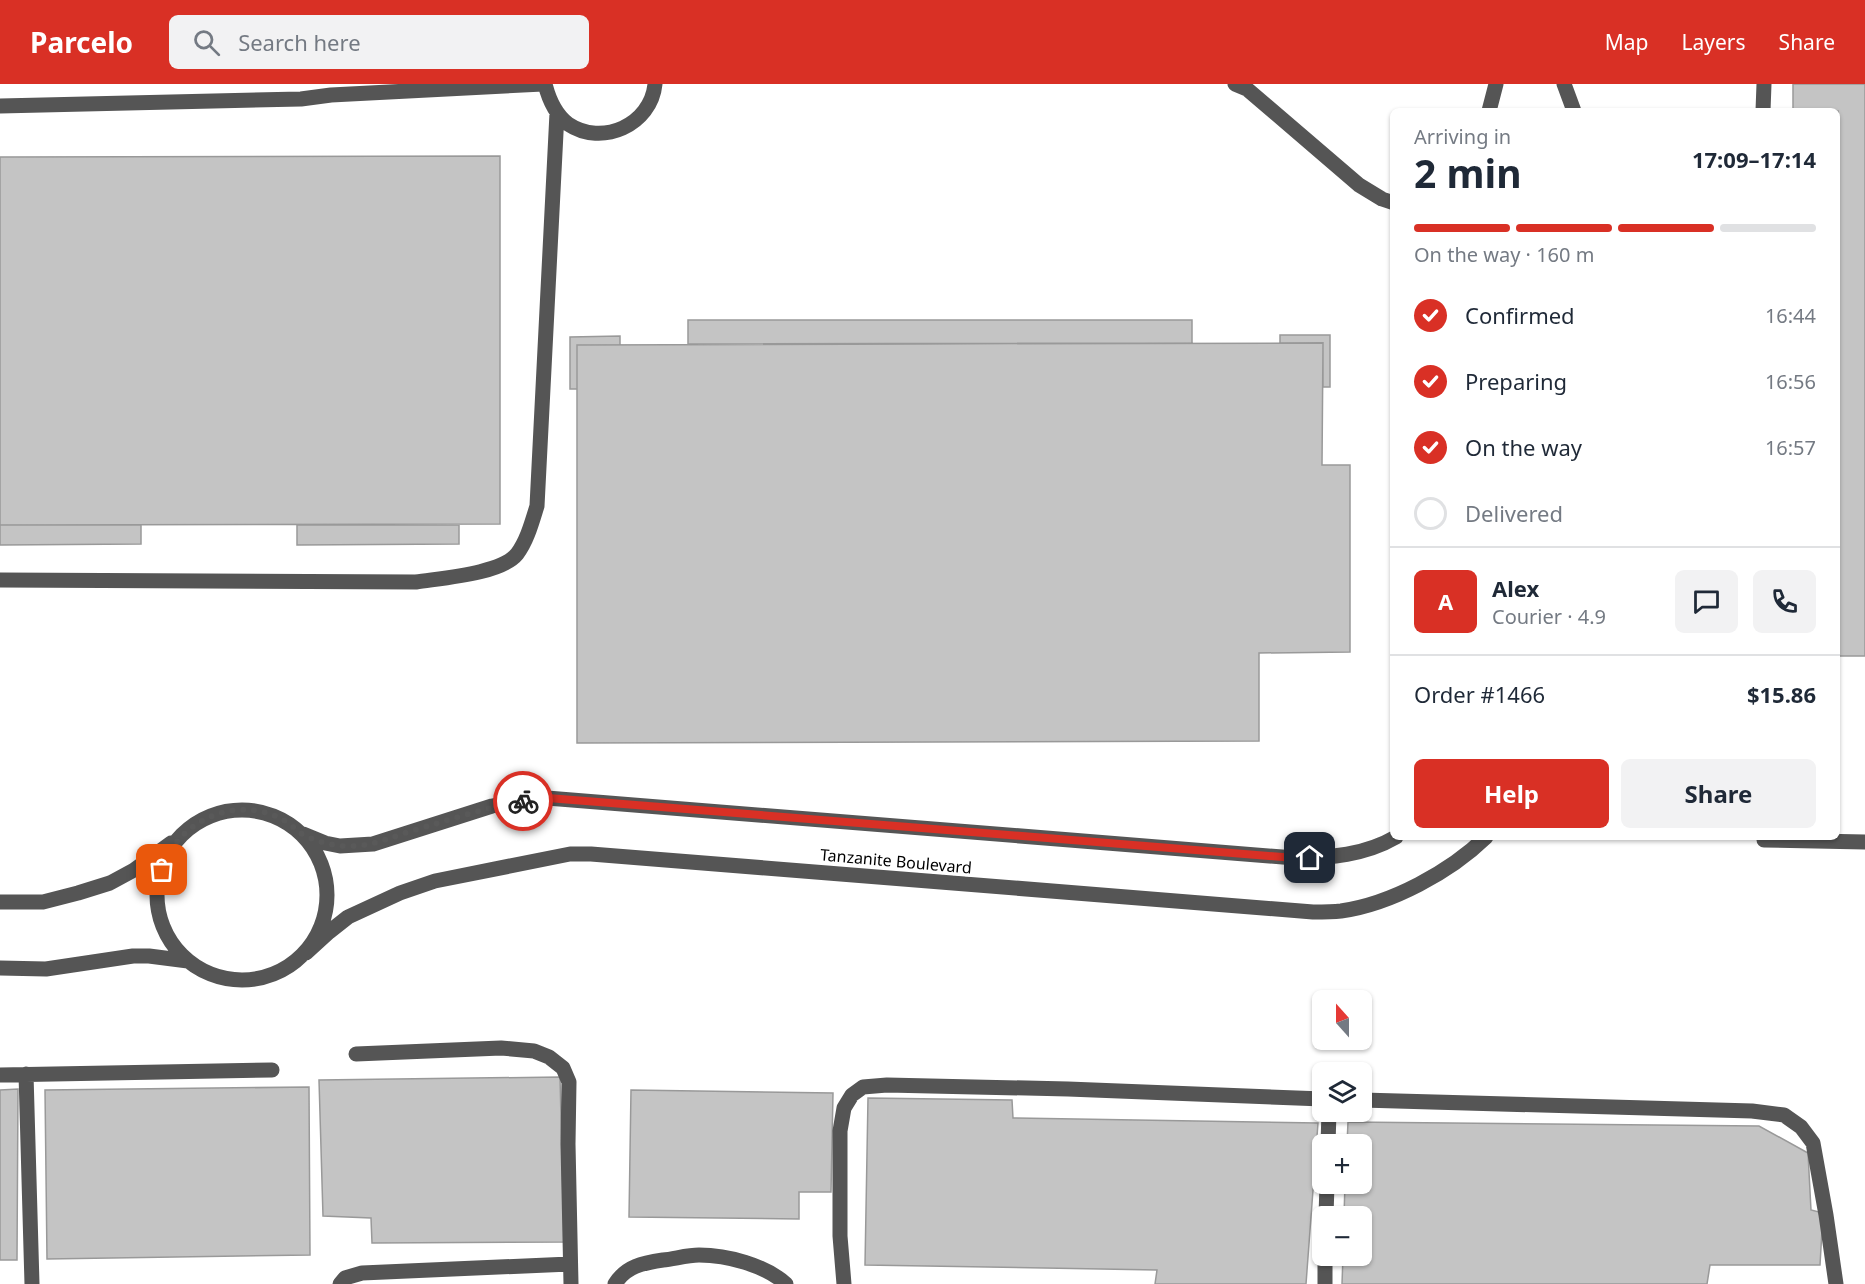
<!DOCTYPE html>
<html lang="en">
<head>
<meta charset="utf-8">
<style>
	body { margin:0; font-family:"Noto Sans",sans-serif; background:#f2f2f3; color:#1f2937; height:100vh; display:flex; flex-direction:column; font-size:22px; white-space:nowrap }
	* { box-sizing:border-box; margin:0 }
	p { font-size:20px; color:#747a83 }
	.icon { flex:none; width:33px; height:33px; fill:none; stroke:currentColor; stroke-width:2; stroke-linecap:round; stroke-linejoin:round }
	.map { position:relative; flex:1; overflow:hidden }
	.drawer { position:absolute; left:1390px; top:24px; width:450px; height:732px; display:flex; flex-direction:column; background:#fff; border-radius:9px; box-shadow:0 2px 4px #0004 }
	.drawer>* { flex:none }
	.needle { width:39px; rotate:339deg }
	.controls { position:absolute; left:1312px; top:906px; display:grid; gap:12px }
	.controls a { display:grid; place-items:center; width:60px; height:60px; border-radius:9px; background:#fff; box-shadow:0 2px 4px #0004; font-size:30px }
	.pin { position:absolute; display:grid; place-items:center; width:51px; height:51px; color:#fff; margin:-26px; border-radius:12px; box-shadow:0 3px 9px #0006 }
	.courier { position:absolute; display:grid; place-items:center; width:60px; height:60px; margin:-30px; border:4px solid #d93025; border-radius:50%; background:#fff; color:#222; box-shadow:0 2px 8px #0007 }
	.summary em { font-style:normal; font-weight:700 }
	.summary div { display:flex; flex-direction:column-reverse }
	.summary { display:flex; align-items:center; justify-content:space-between; height:102px; padding:0 24px }
	h1 { font-size:39px; font-weight:700; line-height:45px }
	.bar { display:grid; grid-template-columns:repeat(4,1fr); gap:9px 6px; align-content:center; height:72px; padding:0 24px }
	.bar i { height:8px; border-radius:4px; background:#e0e1e3 }
	.bar .current { background:#d93025 }
	.bar p { grid-column:span 4 }
	.line { display:flex; align-items:center; gap:15px; padding:0 24px; border-top:2px solid #e0e1e3 }
	.line div { flex:1 }
	.round { display:grid; place-items:center; flex:none; width:63px; height:63px; border-radius:9px; background:#f2f2f3 }
	ol { padding:0 24px; list-style:none }
	li { display:flex; align-items:center; gap:18px; height:66px }
	li p { margin-inline-start:auto }
	li .icon { padding:6px; border-radius:50%; background:#d93025; color:#fff; stroke-width:4 }
	li:last-child { color:#747a83 }
	li i { width:33px; height:33px; border:3px solid #e0e1e3; border-radius:50% }
	.button { display:flex; gap:12px; margin-top:auto; padding:12px 24px }
	.button a { flex:1; height:69px; border-radius:9px; background:#d93025; color:#fff; font-size:24px; font-weight:700; line-height:69px; text-align:center }
	.button a+a { background:#f2f2f3; color:#1f2937 }
	header { display:flex; align-items:center; gap:36px; box-sizing:border-box; height:84px; padding:0 30px; background:#d93025; color:#fff }
	header strong { font-size:28px }
	nav { display:flex; gap:33px; margin-inline-start:auto; font-size:21px }
	.search { width:420px; height:54px; background:#f2f2f3; display:flex; align-items:center; gap:15px; box-sizing:border-box; padding:0 21px; border-radius:9px; color:#747a83; font-size:22px }
	.map>svg:first-child { display:block }
	.building { fill:#c4c4c4; stroke:#999; stroke-width:1.5 }
	.lines { fill:none; stroke-linecap:round; stroke-linejoin:round }
	.minor { stroke:#555; stroke-width:15 }
	.done { stroke:#595959; stroke-width:6; stroke-dasharray:0 10.8 }
	.route { stroke:#d93025; stroke-width:8 }
	.labels { text-anchor:middle; dominant-baseline:central; stroke-width:6; stroke-linejoin:round; paint-order:stroke }
	.street-label { font-size:16px; fill:#000; stroke:#fff }
</style>
</head>
<body>
<header>
<strong>Parcelo</strong>
<div class="search"><svg class="icon" aria-label="search" viewBox="0 0 24 24"><circle cx="10" cy="10" r="6"/><path d="M15 15l6 6"/></svg>Search here</div>
<nav><a>Map</a><a>Layers</a><a>Share</a></nav>
</header>
<div class="map">
<svg width="1865" height="1200" viewBox="0 0 1865 1200">
	<rect width="100%" height="100%" fill="#fff"/>
	<!-- building -->
	<path class="building" d="M 1793,0 L 1865,0 L 1865,572 L 1838,572 L 1838,27 L 1793,27 Z
		M 500,72 L 500,440 L 0,441 L 0,73 Z
		M 688,236 L 1192,236 L 1192,259 L 688,260 Z
		M 1280,251 L 1330,251 L 1330,303 L 1323,303 L 1323,259 L 1280,259 Z
		M 620,252 L 620,261 L 577,261 L 577,305 L 570,305 L 570,253 Z
		M 1323,259 L 1322,381 L 1350,381 L 1350,568 L 1259,569 L 1259,657 L 577,659 L 577,261 Z
		M 0,441 L 141,441 L 141,460 L 0,461 Z
		M 297,441 L 459,441 L 459,460 L 297,461 Z
		M 560,993 L 564,1158 L 372,1159 L 371,1134 L 323,1132 L 319,996 Z
		M 309,1003 L 310,1171 L 47,1175 L 45,1006 Z
		M 18,1005 L 17,1176 L 0,1176 L 0,1006 Z
		M 631,1006 L 833,1009 L 831,1108 L 799,1108 L 799,1135 L 629,1133 Z
		M 868,1014 L 1012,1016 L 1013,1034 L 1318,1039 L 1306,1200 L 1155,1200 L 1157,1186 L 865,1181 Z
		M 1348,1038 L 1759,1042 L 1808,1069 L 1811,1126 L 1823,1129 L 1820,1181 L 1710,1181 L 1707,1200 L 1342,1200 L 1343,1172 L 1362,1172 L 1362,1132 L 1344,1132 L 1345,1100 L 1362,1100 L 1362,1060 L 1347,1060 Z"/>
	<g class="lines">
		<!-- minor -->
		<path class="minor" d="M 545,0 C 549,16 555,30 568,40 C 602,63 651,41 655,0
			M 1235,0 L 1247,5 L 1359,101 L 1382,115 L 1394,119
			M 1564,0 L 1574,27
			M 0,22 L 301,15 L 331,11 L 543,0
			M 1489,27 L 1496,0
			M 1763,27 L 1764,0
			M 0,496 L 416,498 C 441,494 501,490 517,470 C 527,457 532,438 537,422 L 557,29
			M157 811a85 85 0 1 1 170 0a85 85 0 1 1-170 0Z
			M 303,750 L 325,759 L 340,762 L 373,760 L 492,722 L 524,716 L 547,714 L 1295,774 C 1330,774 1365,771 1396,753
			M 1764,753 L 1764,756 L 1865,758
			M 0,818 L 43,818 L 78,809 L 110,799 L 134,786 L 171,759
			M 306,869 L 329,848 L 348,833 L 400,809 L 435,797 L 570,770 L 591,770 L 1313,828 C 1322,828 1332,828 1341,827 C 1391,820 1450,788 1486,753
			M 0,884 L 46,885 L 133,872 L 149,872 L 188,877
			M 356,970 L 501,964 L 534,967 L 549,973 L 563,984 L 569,998 L 568,1060 L 571,1200
			M 26,990 L 32,1200
			M 0,991 L 272,986
			M 1362,1016 L 1752,1027 L 1784,1031 L 1801,1043 L 1813,1059 L 1826,1131 L 1836,1200
			M 1328,1060 L 1329,1028
			M 1326,1132 L 1327,1100
			M 340,1200 L 345,1194 L 362,1189 L 570,1180
			M 615,1200 C 626,1182 643,1179 663,1176 C 674,1175 687,1171 699,1171 C 727,1171 765,1181 786,1200
			M 844,1200 L 840,1152 L 840,1047 L 844,1024 L 852,1011 L 863,1003 L 887,1001 L 1068,1005 L 1323,1015
			M 1325,1200 L 1325,1172"/>
	</g>
	<g class="lines">
		<!-- done -->
		<path class="done" d="M 162,786 C 176,738 234,711 280,734 C 288,738 295,745 302,750 C 319,759 337,763 355,762 C 374,761 390,754 408,748 C 446,737 483,724 523,717"/>
		<!-- route -->
		<path class="route" d="M 523,717 L 548,714 L 573,716 L 1295,774 L 1310,774"/>
	</g>
	<g class="labels">
		<!-- street labels -->
		<g class="street-label">
			<text transform="translate(896 777) rotate(5)">Tanzanite Boulevard</text>
		</g>
	</g>
</svg>
<div class="controls">
<a><svg class="needle" viewBox="-14 -14 28 28"><path d="M0-13l5 13h-10z" fill="#e53935"/><path d="M0 13l5-13h-10z" fill="#747a83"/></svg></a>
<a><svg class="icon" aria-label="layers" viewBox="0 0 24 24"><path d="M12 4l9 5-9 5-9-5zM3 14l9 5 9-5"/></svg></a>
<a>+</a>
<a>−</a>
</div>
<div class="pin" style="left:162px;top:786px;background:#ea580c"><svg class="icon" aria-label="bag" viewBox="0 0 24 24"><path d="M5 8h14l-1 12H6zM9 8a3 3 0 0 1 6 0"/></svg></div>
<div class="pin" style="left:1310px;top:774px;background:#1f2937"><svg class="icon" aria-label="home" viewBox="0 0 24 24"><path d="M3 11l9-7 9 7M6 9v11h12V9"/></svg></div>
<div class="courier" style="left:523px;top:717px"><svg class="icon" aria-label="bike" viewBox="0 0 24 24"><circle cx="6" cy="16" r="4"/><circle cx="18" cy="16" r="4"/><path d="M6 16l4-8h5l3 8M10 8l3 8H6M13 5h3"/></svg></div>
<section class="drawer">
<div class="summary"><div><h1>2 min</h1><p>Arriving in</p></div><em>17:09–17:14</em></div>
<div class="bar"><i class="current"></i><i class="current"></i><i class="current"></i><i></i><p>On the way · 160 m</p></div>
<ol>
<li><svg class="icon" aria-label="check" viewBox="0 0 24 24"><path d="M5 12l5 5 9-10"/></svg>Confirmed<p>16:44</p></li>
<li><svg class="icon" aria-label="check" viewBox="0 0 24 24"><path d="M5 12l5 5 9-10"/></svg>Preparing<p>16:56</p></li>
<li><svg class="icon" aria-label="check" viewBox="0 0 24 24"><path d="M5 12l5 5 9-10"/></svg>On the way<p>16:57</p></li>
<li><i></i>Delivered</li>
</ol>
<div class="line" style="height:108px"><b class="round" style="background:#d93025;color:#fff">A</b><div><b>Alex</b><p>Courier · 4.9</p></div><a class="round"><svg class="icon" aria-label="chat" viewBox="0 0 24 24"><path d="M4 5h16v11H9l-5 4z"/></svg></a><a class="round"><svg class="icon" aria-label="phone" viewBox="0 0 24 24"><path d="M5 4h4l2 5-3 2q2 4 5 5l2-3 5 2v4C11 20 4 13 5 4z"/></svg></a></div>
<div class="line" style="height:78px"><div>Order #1466</div><b>$15.86</b></div>
<div class="button"><a>Help</a><a>Share</a></div>
</section>
</div>
</body>
</html>
